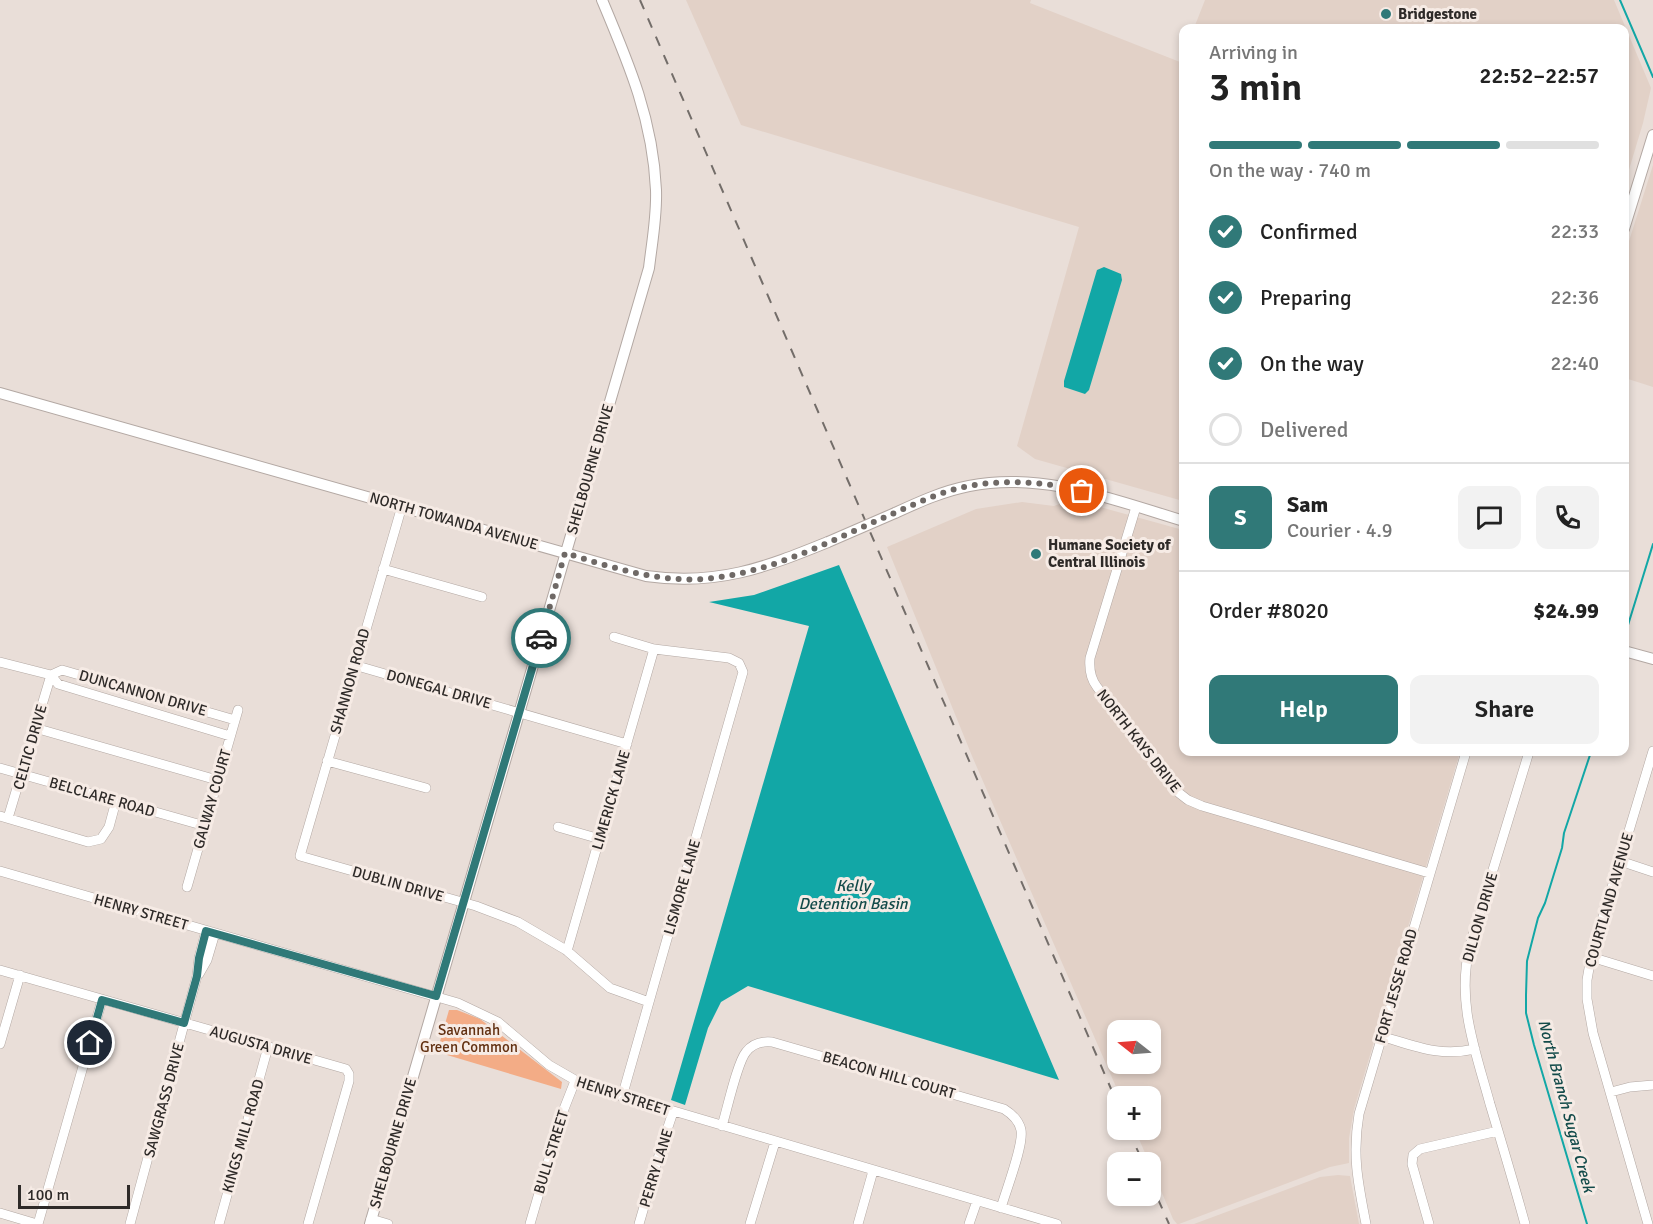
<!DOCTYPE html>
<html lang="en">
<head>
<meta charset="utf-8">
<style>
	body { margin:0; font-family:Signika,sans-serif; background:#f2f2f2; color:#222; height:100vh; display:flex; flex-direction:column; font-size:22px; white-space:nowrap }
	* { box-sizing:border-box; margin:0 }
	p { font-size:20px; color:#767676 }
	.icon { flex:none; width:33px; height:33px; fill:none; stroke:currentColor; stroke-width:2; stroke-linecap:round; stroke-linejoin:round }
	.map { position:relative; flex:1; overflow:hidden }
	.details { position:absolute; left:1179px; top:24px; width:450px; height:732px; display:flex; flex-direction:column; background:#fff; border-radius:12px; box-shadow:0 3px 9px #0003 }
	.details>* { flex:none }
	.needle { width:39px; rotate:287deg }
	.buttons { position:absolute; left:1107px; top:1020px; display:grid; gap:12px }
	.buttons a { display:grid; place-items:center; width:54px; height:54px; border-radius:12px; background:#fff; box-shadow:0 3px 9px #0003; font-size:30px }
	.scale { position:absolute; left:18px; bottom:15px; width:112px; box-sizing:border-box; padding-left:6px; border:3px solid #2e2a28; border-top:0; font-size:16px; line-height:21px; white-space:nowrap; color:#2e2a28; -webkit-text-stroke:4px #f6ebe5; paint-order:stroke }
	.pin { position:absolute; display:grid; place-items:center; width:51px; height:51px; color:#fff; margin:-26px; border:3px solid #fff; border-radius:50%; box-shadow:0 2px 6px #0007 }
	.courier { position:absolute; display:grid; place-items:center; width:60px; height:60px; margin:-30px; border:4px solid #307978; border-radius:50%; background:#fff; color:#222; box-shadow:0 2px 8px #0007 }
	.overview em { font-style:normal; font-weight:600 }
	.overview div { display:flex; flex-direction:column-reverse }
	.overview { display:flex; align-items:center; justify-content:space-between; height:102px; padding:0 30px }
	h1 { font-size:39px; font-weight:600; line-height:45px }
	.bar { display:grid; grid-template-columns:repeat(4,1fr); gap:9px 6px; align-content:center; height:72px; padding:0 30px }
	.bar i { height:8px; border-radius:4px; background:#e0e0e0 }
	.bar .on { background:#307978 }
	.bar p { grid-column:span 4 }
	.line { display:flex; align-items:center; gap:15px; padding:0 30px; border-top:2px solid #e0e0e0 }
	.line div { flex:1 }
	.round { display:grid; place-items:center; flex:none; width:63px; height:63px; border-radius:12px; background:#f2f2f2 }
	ol { padding:0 30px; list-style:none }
	li { display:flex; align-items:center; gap:18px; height:66px }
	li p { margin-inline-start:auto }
	li .icon { padding:6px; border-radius:50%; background:#307978; color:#fff; stroke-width:4 }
	li:last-child { color:#767676 }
	li i { width:33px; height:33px; border:3px solid #e0e0e0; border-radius:50% }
	.action { display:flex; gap:12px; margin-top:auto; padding:12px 30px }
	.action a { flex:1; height:69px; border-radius:12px; background:#307978; color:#fff; font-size:24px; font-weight:600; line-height:69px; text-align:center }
	.action a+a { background:#f2f2f2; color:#222 }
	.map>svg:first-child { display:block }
	.built { fill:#e2d1c7; fill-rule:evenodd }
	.green { fill:#f3ac86 }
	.water { fill:#12a7a6 }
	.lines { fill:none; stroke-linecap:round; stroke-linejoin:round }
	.stream { stroke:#12a7a6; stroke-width:2 }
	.minor-casing { stroke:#b3a8a3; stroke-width:10 }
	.major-casing { stroke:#b3a8a3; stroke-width:12 }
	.minor { stroke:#fff; stroke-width:9 }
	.major { stroke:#fff; stroke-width:10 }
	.rail { stroke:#736d69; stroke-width:2; stroke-dasharray:10 10; stroke-linecap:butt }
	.major-bridge-casing { stroke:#b3a8a3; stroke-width:12; stroke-linecap:butt }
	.major-bridge { stroke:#fff; stroke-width:10 }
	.done { stroke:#6f6966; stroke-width:6; stroke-dasharray:0 10.8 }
	.route { stroke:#307978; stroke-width:8 }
	.poi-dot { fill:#307978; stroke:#f6ebe5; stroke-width:2 }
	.labels { text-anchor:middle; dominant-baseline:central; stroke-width:6; stroke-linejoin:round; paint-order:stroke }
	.poi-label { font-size:15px; font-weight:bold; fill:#2e2a28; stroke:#f6ebe5; text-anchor:start }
	.street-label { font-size:15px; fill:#2e2a28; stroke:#f6ebe5 }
	.park-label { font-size:15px; fill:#623011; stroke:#f6ebe5 }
	.water-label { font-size:16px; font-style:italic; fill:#134b4a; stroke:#f6ebe5 }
</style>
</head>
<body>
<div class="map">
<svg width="1653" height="1224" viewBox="0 0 1653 1224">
	<rect width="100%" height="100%" fill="#e9ded8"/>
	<!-- built -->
	<path class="built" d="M 686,0 L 1031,0 L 1030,3 L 1180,62 L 1183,54 L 1183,501 L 1035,459 L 1017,446 L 1079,227 L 741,125 Z
		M 1205,0 L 1614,0 L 1651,88 L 1643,123 L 1625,183 L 1624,28 L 1194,28 Z
		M 1653,165 L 1653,387 L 1625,378 L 1624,257 Z
		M 1064,497 L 1183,530 L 1184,752 L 1460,752 L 1354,1109 L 1349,1138 L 1349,1163 L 1330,1167 L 1179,1224 L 1177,1224 L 1173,1219 L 1151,1167 L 1150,1162 L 1149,1162 L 1135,1130 L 1150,1130 L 1150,1096 L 1120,1096 L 972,756 L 887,547 L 976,509 L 1022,502 L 1054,506 L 1062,503 ZM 1118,1030 L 1150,1030 L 1150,1064 L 1118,1064 Z
		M 1338,1175 L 1350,1176 L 1359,1224 L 1194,1224 L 1320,1177 Z"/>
	<!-- green -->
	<path class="green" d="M 449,1010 L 457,1010 L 480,1019 L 562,1082 L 561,1089 L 437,1052 Z"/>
	<!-- water -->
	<path class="water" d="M 1104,267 L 1121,274 L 1122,280 L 1089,390 L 1085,394 L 1064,387 L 1064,381 L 1097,270 Z
		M 839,565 L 1059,1080 L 748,986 L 721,1002 L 708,1028 L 685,1105 L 671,1100 L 809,626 L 709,602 L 754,595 Z"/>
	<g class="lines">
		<!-- stream -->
		<path class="stream" d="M 1620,0 L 1653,77
			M 1624,638 L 1653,544
			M 1587,1224 L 1534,1045 L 1526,1013 L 1526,995 L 1527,961 L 1538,918 L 1545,903 L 1562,848 L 1564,833 L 1591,752"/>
		<defs>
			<path id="minor" d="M 402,506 L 300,856 L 476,906 L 518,922 L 566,950 L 610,988 L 649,1002
				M 1136,507 L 1090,658 C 1089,669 1090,678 1097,687 L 1179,793 L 1188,800 L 1202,806 L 1429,873
				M 383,569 L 482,597
				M 614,637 L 654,649 L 729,658 L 739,663 L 743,672 L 622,1097
				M 0,662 L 51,675 L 58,684 L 230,736
				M 354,665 L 627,744
				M 51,675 L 62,670 L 235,720
				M 35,728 L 217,780
				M 327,761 L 426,788
				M 0,768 L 205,826
				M 0,816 L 88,842 L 101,839 L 109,827 L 116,801
				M 8,818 L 51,675
				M 558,827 L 600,839
				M 1620,861 L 1653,872
				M 0,871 L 458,1003 L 498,1022 L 549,1065 L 582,1084 L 1057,1224
				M 187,887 L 238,710
				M 567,951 L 654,649
				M 1591,957 L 1653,976
				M 0,970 L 346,1069 L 349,1074 L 349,1081 L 308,1224
				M 199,974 L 207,960 L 215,933
				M 1381,1036 C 1415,1046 1439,1057 1475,1049
				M 0,1044 L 20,975
				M 1611,1092 L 1630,1087 L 1653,1085
				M 722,1126 C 727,1110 737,1063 746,1052 C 753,1043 762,1041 772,1042 L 1004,1109 C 1012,1114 1019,1120 1021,1130 C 1024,1145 1006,1190 1001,1208
				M 0,1213 L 37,1224
				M 371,1219 L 388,1224
				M 38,1224 L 102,1000
				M 130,1224 L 197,976 L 199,958 L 206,931
				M 219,1224 L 268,1047
				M 530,1224 L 562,1114 L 575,1081
				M 639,1224 L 662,1145 L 673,1112
				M 750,1224 L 775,1142
				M 858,1224 L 873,1171
				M 969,1224 L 977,1201
				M 1366,1224 C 1358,1183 1352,1155 1359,1114 L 1466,752
				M 1429,1224 L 1412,1164 L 1413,1155 L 1420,1149 L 1498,1131
				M 1525,1224 C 1514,1184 1502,1144 1490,1104 C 1475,1049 1456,1002 1470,945 L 1529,752
				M 1648,1224 L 1593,1033 L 1587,999 L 1587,980 L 1591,957 L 1653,751"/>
			<path id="major" d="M 1624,229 L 1653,135
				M 0,393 L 646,576 C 717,586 764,568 828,542
				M 895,513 C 919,502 943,491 969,486 C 1043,471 1114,500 1184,521
				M 1624,651 L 1653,659
				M 370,1224 L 649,268 C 652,242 657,216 656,190 C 653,120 629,64 602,0"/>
		</defs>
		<!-- minor casing -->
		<use href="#minor" class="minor-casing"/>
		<!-- major casing -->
		<use href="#major" class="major-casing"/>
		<!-- minor -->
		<use href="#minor" class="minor"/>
		<!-- major -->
		<use href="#major" class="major"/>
		<!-- rail -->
		<path class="rail" d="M 640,0 L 1118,1105
			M 1128,1130 L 1143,1162
			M 1150,1181 L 1169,1224"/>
		<defs>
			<path id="major-bridge" d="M 828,542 L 895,513"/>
		</defs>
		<!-- major-bridge casing -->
		<use href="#major-bridge" class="major-bridge-casing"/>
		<!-- major-bridge -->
		<use href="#major-bridge" class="major-bridge"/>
	</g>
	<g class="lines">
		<!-- done -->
		<path class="done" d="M 541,638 L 565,553 C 611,567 655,582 703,579 C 770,574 832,540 892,514 C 917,503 942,491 969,486 C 1007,479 1045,482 1082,491"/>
		<!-- route -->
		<path class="route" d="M 90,1043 L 102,1000 L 184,1023 L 197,976 L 199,958 L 206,931 L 436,996 L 541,638"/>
	</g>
	<!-- markers -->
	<g class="poi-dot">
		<circle cx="1386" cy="14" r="6"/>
		<circle cx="1036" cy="554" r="6"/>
	</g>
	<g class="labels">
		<!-- poi labels -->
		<g class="poi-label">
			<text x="1398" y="14">Bridgestone</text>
			<text x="1048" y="545">Humane Society of<tspan x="1048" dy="17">Central Illinois</tspan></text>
		</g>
		<!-- street labels -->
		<g class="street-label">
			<text transform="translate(590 469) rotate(-74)">SHELBOURNE DRIVE</text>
			<text transform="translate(454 521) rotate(16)">NORTH TOWANDA AVENUE</text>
			<text transform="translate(350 681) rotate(-74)">SHANNON ROAD</text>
			<text transform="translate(439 689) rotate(16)">DONEGAL DRIVE</text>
			<text transform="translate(143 693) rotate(16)">DUNCANNON DRIVE</text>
			<text transform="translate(1139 741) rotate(52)">NORTH KAYS DRIVE</text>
			<text transform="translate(30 747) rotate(-74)">CELTIC DRIVE</text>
			<text transform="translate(102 797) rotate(16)">BELCLARE ROAD</text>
			<text transform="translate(212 799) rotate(-74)">GALWAY COURT</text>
			<text transform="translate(611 800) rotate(-74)">LIMERICK LANE</text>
			<text transform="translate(398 884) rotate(16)">DUBLIN DRIVE</text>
			<text transform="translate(682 887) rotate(-74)">LISMORE LANE</text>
			<text transform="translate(1609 900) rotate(-74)">COURTLAND AVENUE</text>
			<text transform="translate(141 912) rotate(16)">HENRY STREET</text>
			<text transform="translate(1480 917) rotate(-74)">DILLON DRIVE</text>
			<text transform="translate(1396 986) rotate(-74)">FORT JESSE ROAD</text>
			<text transform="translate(261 1045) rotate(16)">AUGUSTA DRIVE</text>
			<text transform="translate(889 1075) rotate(16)">BEACON HILL COURT</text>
			<text transform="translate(623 1096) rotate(18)">HENRY STREET</text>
			<text transform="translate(164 1100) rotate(-75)">SAWGRASS DRIVE</text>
			<text transform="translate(243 1136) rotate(-74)">KINGS MILL ROAD</text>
			<text transform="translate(393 1143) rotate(-74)">SHELBOURNE DRIVE</text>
			<text transform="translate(551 1152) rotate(-73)">BULL STREET</text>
			<text transform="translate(656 1168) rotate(-73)">PERRY LANE</text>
		</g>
		<!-- park labels -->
		<g class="park-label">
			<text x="469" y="1030">Savannah<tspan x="469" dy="17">Green Common</tspan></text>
		</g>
		<!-- water labels -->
		<g class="water-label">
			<text x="853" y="886">Kelly<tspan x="853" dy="18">Detention Basin</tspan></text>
			<text transform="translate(1566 1106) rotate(75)">North Branch Sugar Creek</text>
		</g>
	</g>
</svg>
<div class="buttons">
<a><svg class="needle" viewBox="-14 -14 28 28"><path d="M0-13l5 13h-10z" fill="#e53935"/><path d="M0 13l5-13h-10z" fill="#767676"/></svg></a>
<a>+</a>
<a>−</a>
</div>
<div class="scale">100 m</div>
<div class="pin" style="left:1082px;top:491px;background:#ea580c"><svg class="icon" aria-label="bag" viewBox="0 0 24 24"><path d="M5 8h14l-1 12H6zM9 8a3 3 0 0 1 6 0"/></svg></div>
<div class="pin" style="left:90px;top:1043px;background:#1f2937"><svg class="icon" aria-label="home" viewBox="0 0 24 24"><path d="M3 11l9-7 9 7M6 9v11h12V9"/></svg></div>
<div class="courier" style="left:541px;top:638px"><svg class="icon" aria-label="car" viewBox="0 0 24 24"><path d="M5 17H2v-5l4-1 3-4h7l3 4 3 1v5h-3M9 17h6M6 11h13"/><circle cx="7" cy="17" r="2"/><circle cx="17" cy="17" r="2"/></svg></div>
<section class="details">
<div class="overview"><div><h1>3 min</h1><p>Arriving in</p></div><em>22:52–22:57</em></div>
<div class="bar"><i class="on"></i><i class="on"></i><i class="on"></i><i></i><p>On the way · 740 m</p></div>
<ol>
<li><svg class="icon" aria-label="check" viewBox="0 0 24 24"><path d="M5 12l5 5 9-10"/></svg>Confirmed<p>22:33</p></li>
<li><svg class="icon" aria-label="check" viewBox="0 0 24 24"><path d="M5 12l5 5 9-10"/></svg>Preparing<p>22:36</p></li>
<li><svg class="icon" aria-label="check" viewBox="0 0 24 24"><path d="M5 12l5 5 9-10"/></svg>On the way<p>22:40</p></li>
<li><i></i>Delivered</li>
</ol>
<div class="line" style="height:108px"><b class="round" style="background:#307978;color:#fff">S</b><div><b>Sam</b><p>Courier · 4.9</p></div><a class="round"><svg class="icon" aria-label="chat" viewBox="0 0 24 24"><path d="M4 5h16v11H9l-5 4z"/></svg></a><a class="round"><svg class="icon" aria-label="phone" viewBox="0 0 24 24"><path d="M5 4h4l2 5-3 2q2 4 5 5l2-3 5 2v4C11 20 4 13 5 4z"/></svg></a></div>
<div class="line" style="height:78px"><div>Order #8020</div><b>$24.99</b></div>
<div class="action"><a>Help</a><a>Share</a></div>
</section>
</div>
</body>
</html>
